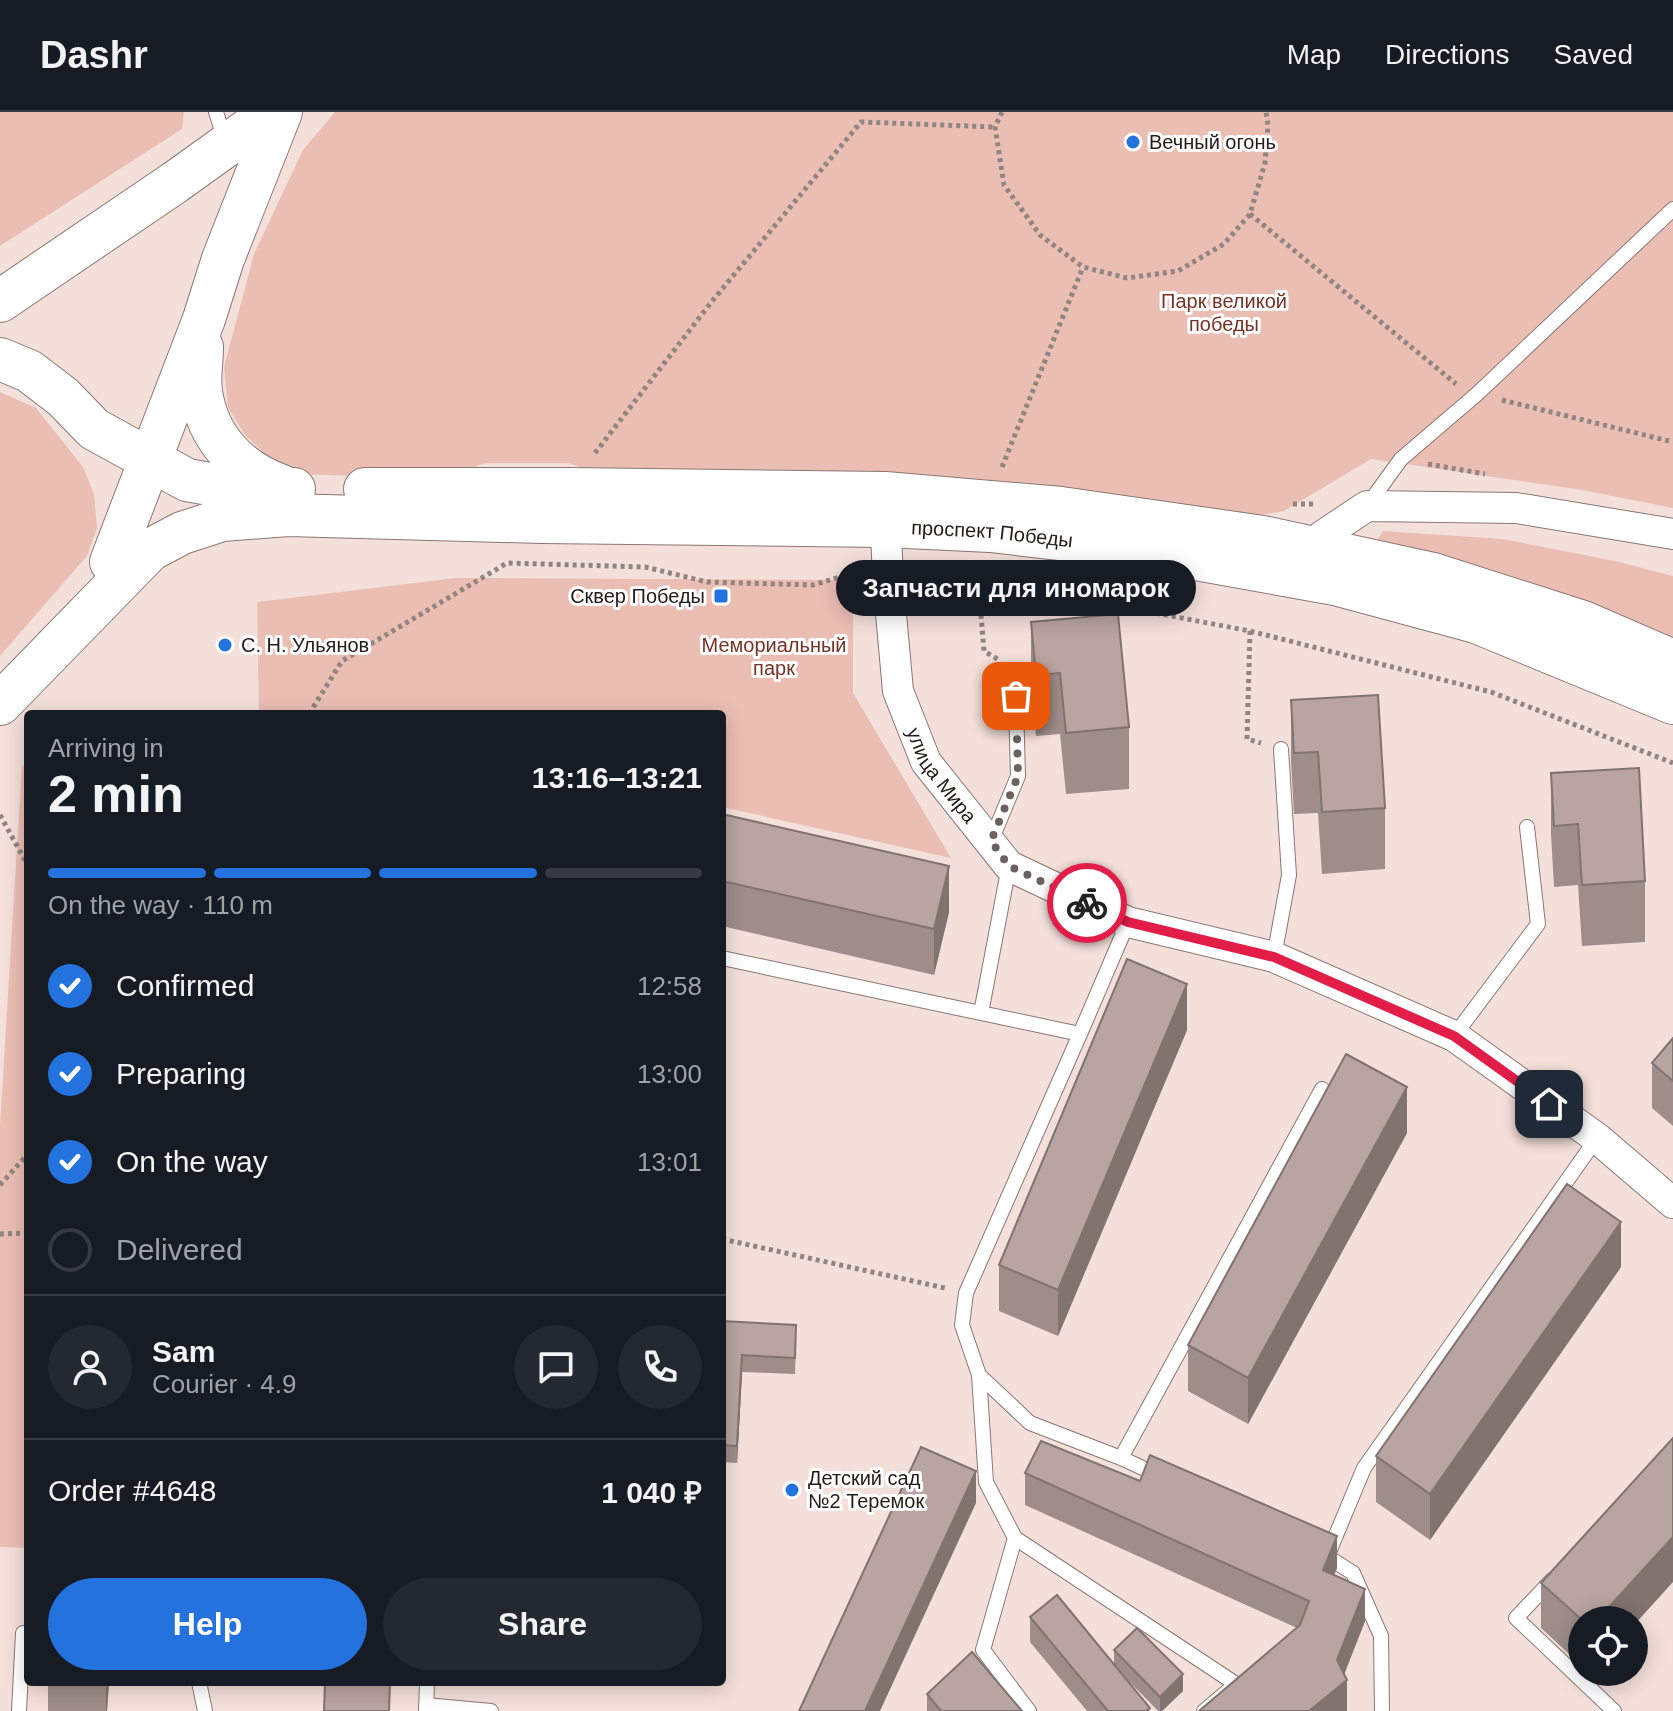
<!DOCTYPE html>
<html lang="en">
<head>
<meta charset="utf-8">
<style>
	body { margin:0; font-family:Helvetica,sans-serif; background:#242831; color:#f1f3f6; height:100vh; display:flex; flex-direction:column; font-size:30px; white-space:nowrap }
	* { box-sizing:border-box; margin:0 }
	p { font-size:26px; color:#9ea1a6 }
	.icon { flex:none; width:44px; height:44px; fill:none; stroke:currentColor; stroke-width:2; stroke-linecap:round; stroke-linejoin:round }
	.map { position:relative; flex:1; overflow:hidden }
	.details { position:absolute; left:24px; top:598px; width:702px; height:976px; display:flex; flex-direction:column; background:#171b24; border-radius:8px; box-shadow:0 4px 20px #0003 }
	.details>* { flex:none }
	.fabs { position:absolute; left:1568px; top:1494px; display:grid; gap:16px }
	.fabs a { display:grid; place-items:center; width:80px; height:80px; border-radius:50%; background:#171b24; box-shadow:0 4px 20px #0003; font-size:40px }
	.pin { position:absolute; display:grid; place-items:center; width:68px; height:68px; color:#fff; margin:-34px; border-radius:16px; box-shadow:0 4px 12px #0006 }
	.courier { position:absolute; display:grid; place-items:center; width:80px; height:80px; margin:-40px; border:6px solid #e11d48; border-radius:50%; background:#fff; color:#222; box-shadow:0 2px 10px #0007 }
	.bubble { position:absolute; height:56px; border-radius:28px; background:#171b24; box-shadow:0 4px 20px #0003; font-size:26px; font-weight:700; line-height:56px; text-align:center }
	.headline em { font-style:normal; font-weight:700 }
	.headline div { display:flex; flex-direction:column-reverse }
	.headline { display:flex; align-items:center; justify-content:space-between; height:136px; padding:0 24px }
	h1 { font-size:52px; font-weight:700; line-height:60px }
	.bar { display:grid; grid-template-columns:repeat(4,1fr); gap:12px 8px; align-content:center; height:96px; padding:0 24px }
	.bar i { height:10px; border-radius:6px; background:#363941 }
	.bar .on { background:#2472dd }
	.bar p { grid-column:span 4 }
	.line { display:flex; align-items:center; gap:20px; padding:0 24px; border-top:2px solid #363941 }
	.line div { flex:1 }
	.round { display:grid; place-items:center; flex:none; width:84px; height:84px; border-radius:42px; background:#242831 }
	ol { padding:0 24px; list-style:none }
	li { display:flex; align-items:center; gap:24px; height:88px }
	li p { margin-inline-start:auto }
	li .icon { padding:8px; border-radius:50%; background:#2472dd; color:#fff; stroke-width:4 }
	li:last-child { color:#9ea1a6 }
	li i { width:44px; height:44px; border:4px solid #363941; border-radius:50% }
	.cta { display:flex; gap:16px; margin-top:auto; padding:16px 24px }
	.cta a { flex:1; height:92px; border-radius:48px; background:#2472dd; color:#fff; font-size:32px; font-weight:700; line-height:92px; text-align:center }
	.cta a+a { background:#242831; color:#f1f3f6 }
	header { display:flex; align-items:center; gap:48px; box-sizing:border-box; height:112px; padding:0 40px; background:#171b24; border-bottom:2px solid #363941 }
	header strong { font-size:38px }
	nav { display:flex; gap:44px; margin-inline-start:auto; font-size:28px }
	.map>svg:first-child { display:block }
	.green { fill:#ebbeb4 }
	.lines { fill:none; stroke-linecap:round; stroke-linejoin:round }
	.service-casing { stroke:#8a7773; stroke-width:16 }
	.minor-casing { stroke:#8a7773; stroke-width:32 }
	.secondary-casing { stroke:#8a7773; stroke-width:44 }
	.path { stroke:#928481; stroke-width:5; stroke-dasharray:4 4; stroke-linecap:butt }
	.service { stroke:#fff; stroke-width:14 }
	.minor { stroke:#fff; stroke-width:30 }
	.secondary { stroke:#fff; stroke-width:42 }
	.wall { fill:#9e8d8a }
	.shaded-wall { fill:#817370 }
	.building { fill:#b8a4a0; stroke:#817370; stroke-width:2 }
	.done { stroke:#6c615e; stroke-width:8; stroke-dasharray:0 14.4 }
	.route { stroke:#e11d48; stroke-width:10 }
	.poi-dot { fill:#2472dd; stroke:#fff; stroke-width:3 }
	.labels { text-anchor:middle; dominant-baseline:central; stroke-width:6; stroke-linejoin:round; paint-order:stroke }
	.poi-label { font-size:20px; fill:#231c1b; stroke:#fff; text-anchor:start }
	.park-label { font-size:20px; fill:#773225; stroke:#fff }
	.street-label { font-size:20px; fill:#231c1b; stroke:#fff }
</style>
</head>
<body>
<header>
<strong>Dashr</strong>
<nav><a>Map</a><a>Directions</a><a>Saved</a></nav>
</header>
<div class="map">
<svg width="1673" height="1599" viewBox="0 0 1673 1599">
	<rect width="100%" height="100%" fill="#f4e0db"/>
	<!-- green -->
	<path class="green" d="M 0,0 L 184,0 L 182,17 L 0,134 Z
		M 335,0 L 1673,0 L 1673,396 L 1582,378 L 1371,347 L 1284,399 L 1243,406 L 610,366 L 569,351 L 485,351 L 441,367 L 296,362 L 271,347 L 245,323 L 228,296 L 224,255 L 254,142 L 303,38 Z
		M 0,280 L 36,296 L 83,355 L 94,382 L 97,416 L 87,444 L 0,544 Z
		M 1383,419 L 1503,427 L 1615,449 L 1673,464 L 1673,541 L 1375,431 Z
		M 456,466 L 853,468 L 853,581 L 951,746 L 722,695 L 722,602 L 259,602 L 257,490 Z
		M 22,653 L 28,656 L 28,1436 L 0,1435 L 0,1013 Z"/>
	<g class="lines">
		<defs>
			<path id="service" d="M 216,0 L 225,29
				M 1367,394 L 1401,347 L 1477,282 L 1673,97
				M 991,729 L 1018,664 L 1015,558
				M 1274,845 L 1289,763 L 1281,637
				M 722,846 L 981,901 L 1009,754
				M 981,901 L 1080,922 L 966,1181 L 962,1213 L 979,1263 L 1030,1311 L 1121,1346 L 1160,1364
				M 1080,922 L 1128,810
				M 1454,924 L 1538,812 L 1527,715
				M 979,1263 L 986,1370 L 1015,1426 L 983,1538 L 1029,1599
				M 1121,1346 L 1322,977
				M 1015,1426 L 1236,1572 L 1204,1599
				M 1320,1440 L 1353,1461 L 1381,1524 L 1382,1599
				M 1329,1440 L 1364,1356 L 1597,1026
				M 1552,1468 L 1516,1506 L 1614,1599
				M 199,1570 L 205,1599
				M 426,1593 L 491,1599
				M 19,1599 L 23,1521
				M 426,1599 L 427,1570"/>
			<g id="minor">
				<path id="s1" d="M 885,395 L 888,469 L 898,579 L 926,650 L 1009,754 L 1128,810 L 1274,845 L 1454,924 L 1597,1026 L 1673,1091"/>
				<path d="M 1318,436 L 1322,424 L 1367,394 L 1516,396 L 1673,422"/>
			</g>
			<g id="secondary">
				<path d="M 0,189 L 174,71 L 273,0"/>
				<path d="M 202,235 C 202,249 199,265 201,279 C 207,326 239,359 282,374"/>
				<path d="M 0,247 L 29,259 L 63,285 L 94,317 L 187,368 L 237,377 L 294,377"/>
				<path d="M 365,377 L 571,377 L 885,381 L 1061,396 L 1263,425 L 1433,462 L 1583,510 L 1673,549"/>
				<path d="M 111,450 L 204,207 L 223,147 L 281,0"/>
				<path id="s2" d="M 0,592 L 150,438 L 182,421 L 222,408 L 288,403 L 542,410 L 886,414 L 990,419 L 1129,435 L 1335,472 L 1476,510 L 1673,591"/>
			</g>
		</defs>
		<!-- service casing -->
		<use href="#service" class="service-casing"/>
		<!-- minor casing -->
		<use href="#minor" class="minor-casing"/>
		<!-- secondary casing -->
		<use href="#secondary" class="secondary-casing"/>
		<!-- path -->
		<path class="path" d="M 1002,0 L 995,15 L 1004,73 L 1040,123 L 1083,155 L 1127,166 L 1178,159 L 1224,132 L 1250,102 L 1265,51 L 1268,13 L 1266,0
			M 1250,102 L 1456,272
			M 1502,288 L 1673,330
			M 595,341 L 713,188 L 861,10 L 995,15
			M 1428,352 L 1485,362
			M 1002,355 L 1083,155
			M 1293,392 L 1315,392
			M 982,455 L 979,479 L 984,539 L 999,548
			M 918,472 L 1113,493 L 1250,519 L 1491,580 L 1673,651
			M 1250,519 L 1247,627 L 1261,631
			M 309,602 L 342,549 L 507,451 L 645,455 L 707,470 L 813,473 L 840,465 L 860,466
			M 0,703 L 28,754
			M 0,1073 L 28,1042
			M 0,1122 L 28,1121
			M 722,1127 L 945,1176"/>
		<!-- service -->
		<use href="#service" class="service"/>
		<!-- minor -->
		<use href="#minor" class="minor"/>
		<!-- secondary -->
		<use href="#secondary" class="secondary"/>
	</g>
	<!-- wall -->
	<path class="wall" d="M 1031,510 L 1129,615 L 1129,677 L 1066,682 L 1060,622 L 1036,624 L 1031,572 Z
		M 1291,588 L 1385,696 L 1385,757 L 1322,762 L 1318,701 L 1294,702 L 1291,649 Z
		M 1551,661 L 1645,769 L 1645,830 L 1582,834 L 1578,773 L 1554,775 L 1551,722 Z
		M 722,702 L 949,800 L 934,863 L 722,814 Z
		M 1187,918 L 1058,1224 L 999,1199 L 999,1153 Z
		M 1673,926 L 1673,1014 L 1652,996 L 1652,951 Z
		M 1407,1021 L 1248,1312 L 1188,1279 L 1188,1233 Z
		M 1621,1155 L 1430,1428 L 1376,1390 L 1376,1344 Z
		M 722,1209 L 796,1230 L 795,1262 L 742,1260 L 737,1351 L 722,1350 Z
		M 1025,1361 L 1337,1456 L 1334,1463 L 1365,1509 L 1344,1562 L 1347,1599 L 1297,1516 L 1025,1393 Z
		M 1541,1471 L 1582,1508 L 1582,1554 L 1541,1516 Z
		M 1030,1505 L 1114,1552 L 1114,1538 L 1183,1579 L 1162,1599 L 1158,1599 L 1128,1568 L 1150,1599 L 1087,1599 L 1030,1530 Z
		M 48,1570 L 109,1570 L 107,1599 L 48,1599 Z
		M 927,1582 L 1022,1599 L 927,1599 Z"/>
	<!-- shaded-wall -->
	<path class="shaded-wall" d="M 949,754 L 949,800 L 934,863 L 934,817 Z
		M 1187,872 L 1187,918 L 1058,1224 L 1058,1178 Z
		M 1407,975 L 1407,1021 L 1248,1312 L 1248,1266 Z
		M 1621,1110 L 1621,1155 L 1430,1428 L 1430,1382 Z
		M 742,1243 L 742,1260 L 737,1351 L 737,1334 Z
		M 976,1359 L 976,1391 L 880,1599 L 865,1599 Z
		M 1337,1424 L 1337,1456 L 1323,1490 L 1323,1458 Z
		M 1673,1425 L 1673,1470 L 1634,1513 L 1634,1508 L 1597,1508 Z
		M 1365,1477 L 1365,1509 L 1340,1573 L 1347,1568 L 1347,1599 L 1309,1599 L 1337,1548 Z
		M 1183,1562 L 1183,1579 L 1162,1599 L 1160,1599 L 1160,1585 Z
		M 106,1570 L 109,1570 L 107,1599 L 106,1599 Z"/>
	<!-- building -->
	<path class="building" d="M 1118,502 L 1129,615 L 1066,621 L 1060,561 L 1036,563 L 1031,510 Z
		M 1378,583 L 1385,696 L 1322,700 L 1318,640 L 1294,641 L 1291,588 Z
		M 1639,656 L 1645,769 L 1582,773 L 1578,712 L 1554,714 L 1551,661 Z
		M 722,702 L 949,754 L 934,817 L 722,769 Z
		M 1127,847 L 1187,872 L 1058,1178 L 999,1153 Z
		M 1673,926 L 1673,969 L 1652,951 Z
		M 1346,942 L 1407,975 L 1248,1266 L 1188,1233 Z
		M 1567,1072 L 1621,1110 L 1430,1382 L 1376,1344 Z
		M 722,1209 L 796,1213 L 795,1246 L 742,1243 L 737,1334 L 722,1333 Z
		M 1673,1326 L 1673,1425 L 1597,1508 L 1582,1508 L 1541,1471 Z
		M 1041,1329 L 1140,1369 L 1150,1343 L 1337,1424 L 1323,1458 L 1365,1477 L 1337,1548 L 1347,1568 L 1309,1599 L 1199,1599 L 1300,1513 L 1309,1489 L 1025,1361 Z
		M 921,1335 L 976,1359 L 865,1599 L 799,1599 Z
		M 1057,1483 L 1150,1596 L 1146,1599 L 1108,1599 L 1030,1505 Z
		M 1137,1516 L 1183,1562 L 1160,1585 L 1114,1538 Z
		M 972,1540 L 1022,1599 L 941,1599 L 927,1582 Z
		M 325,1570 L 390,1570 L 389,1599 L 324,1599 Z"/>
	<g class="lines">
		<!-- done -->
		<path class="done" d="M 1016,584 L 1018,664 L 991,729 L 1009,754 L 1087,791"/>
		<!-- route -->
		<path class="route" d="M 1087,791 L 1128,810 L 1274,845 L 1454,924 L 1549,992"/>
	</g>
	<!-- markers -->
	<g class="poi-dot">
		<circle cx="1133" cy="30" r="8"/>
		<rect x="713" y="476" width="16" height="16" rx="4"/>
		<circle cx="225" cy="533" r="8"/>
		<circle cx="792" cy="1378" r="8"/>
	</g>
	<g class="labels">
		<!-- poi labels -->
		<g class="poi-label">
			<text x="1149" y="30">Вечный огонь</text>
			<text x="705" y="484" text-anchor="end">Сквер Победы</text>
			<text x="241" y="533">С. Н. Ульянов</text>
			<text x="808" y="1366">Детский сад<tspan x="808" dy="23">№2 Теремок</tspan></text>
		</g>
		<!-- park labels -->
		<g class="park-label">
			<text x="1224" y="189">Парк великой<tspan x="1224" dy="23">победы</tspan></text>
			<text x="774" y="533">Мемориальный<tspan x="774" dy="23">парк</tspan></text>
		</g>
		<!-- street labels -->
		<g class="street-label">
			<text stroke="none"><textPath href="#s2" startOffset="1064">проспект Победы</textPath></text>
			<text stroke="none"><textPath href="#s1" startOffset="280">улица Мира</textPath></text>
		</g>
	</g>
</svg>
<div class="fabs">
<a><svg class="icon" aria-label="locate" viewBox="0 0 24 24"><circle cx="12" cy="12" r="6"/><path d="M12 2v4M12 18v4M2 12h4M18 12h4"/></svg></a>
</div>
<div class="pin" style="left:1016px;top:584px;background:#ea580c"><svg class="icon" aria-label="bag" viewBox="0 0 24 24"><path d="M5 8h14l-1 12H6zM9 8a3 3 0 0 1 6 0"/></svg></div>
<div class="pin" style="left:1549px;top:992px;background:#1f2937"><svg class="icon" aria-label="home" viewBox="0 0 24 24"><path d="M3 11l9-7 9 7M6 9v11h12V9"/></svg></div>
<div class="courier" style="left:1087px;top:791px"><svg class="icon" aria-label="bike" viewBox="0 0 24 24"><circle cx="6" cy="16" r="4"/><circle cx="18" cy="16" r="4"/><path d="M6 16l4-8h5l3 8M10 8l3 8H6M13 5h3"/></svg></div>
<div class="bubble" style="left:836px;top:448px;width:360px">Запчасти для иномарок</div>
<section class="details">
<div class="headline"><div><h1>2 min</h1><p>Arriving in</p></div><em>13:16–13:21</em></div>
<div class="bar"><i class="on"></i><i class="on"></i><i class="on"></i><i></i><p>On the way · 110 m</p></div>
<ol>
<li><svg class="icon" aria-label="check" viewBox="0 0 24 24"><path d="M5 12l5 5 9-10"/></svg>Confirmed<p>12:58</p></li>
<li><svg class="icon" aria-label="check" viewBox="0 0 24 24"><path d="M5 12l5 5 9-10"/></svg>Preparing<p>13:00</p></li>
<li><svg class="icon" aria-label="check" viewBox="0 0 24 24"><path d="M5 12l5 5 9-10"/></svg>On the way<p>13:01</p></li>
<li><i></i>Delivered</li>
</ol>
<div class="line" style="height:144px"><a class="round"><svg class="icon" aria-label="person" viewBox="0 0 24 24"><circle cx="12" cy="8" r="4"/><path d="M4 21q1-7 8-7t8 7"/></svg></a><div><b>Sam</b><p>Courier · 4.9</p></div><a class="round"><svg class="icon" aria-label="chat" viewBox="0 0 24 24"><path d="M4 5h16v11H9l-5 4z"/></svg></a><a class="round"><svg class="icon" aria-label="phone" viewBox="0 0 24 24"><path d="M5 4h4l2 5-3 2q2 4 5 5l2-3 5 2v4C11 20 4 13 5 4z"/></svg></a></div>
<div class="line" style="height:104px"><div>Order #4648</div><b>1 040 ₽</b></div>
<div class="cta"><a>Help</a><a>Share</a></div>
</section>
</div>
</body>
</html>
